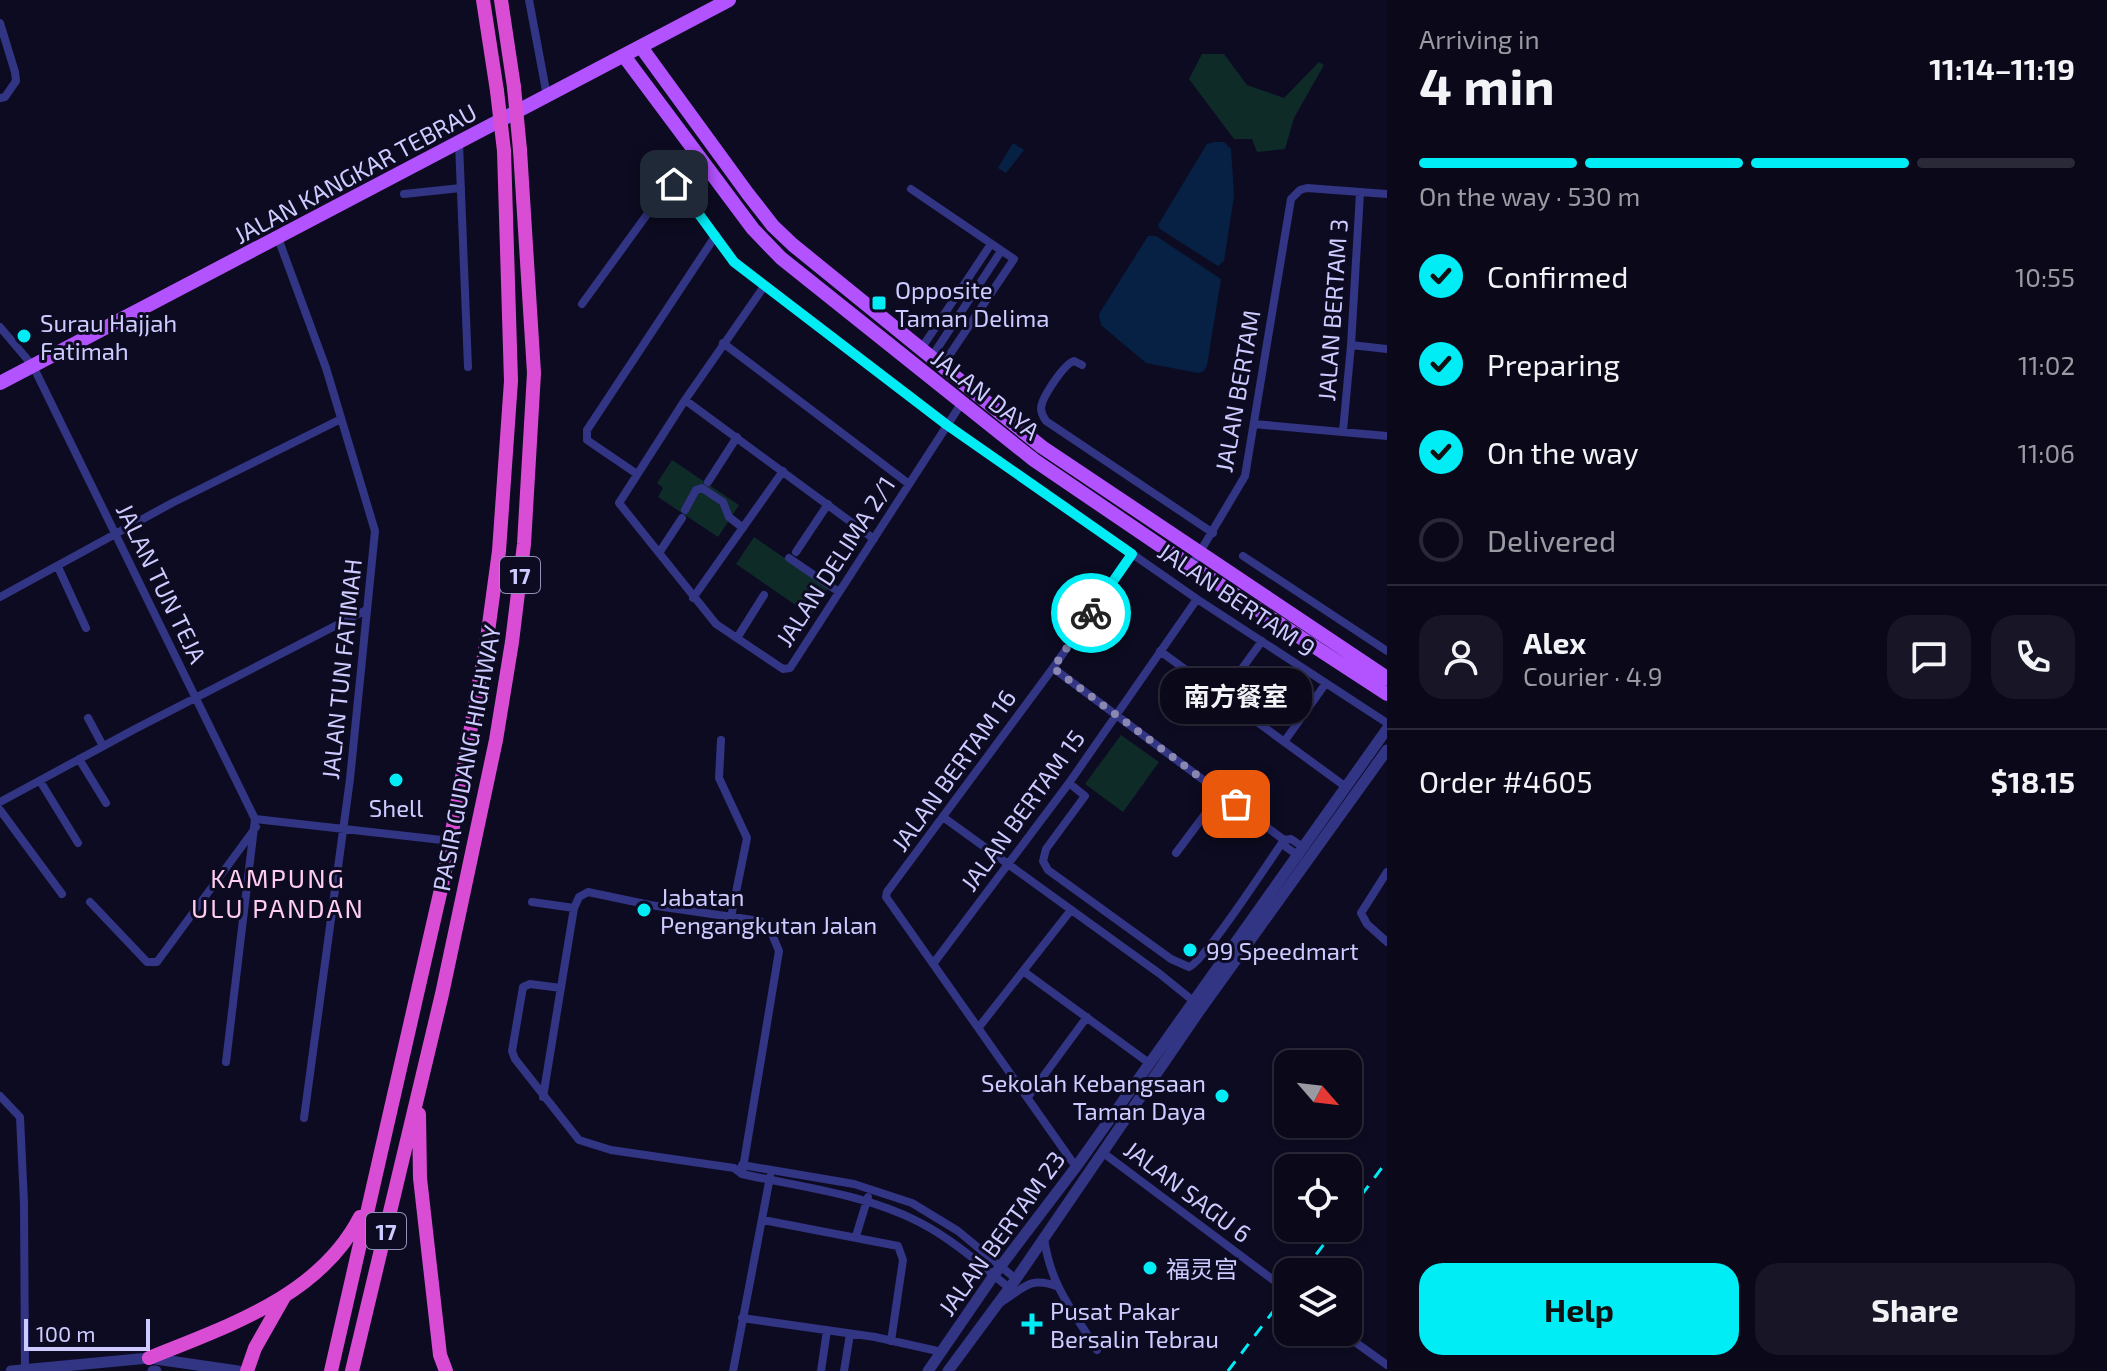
<!DOCTYPE html>
<html lang="en">
<head>
<meta charset="utf-8">
<style>
	body { margin:0; font-family:"Exo 2","Noto Sans SC",sans-serif; background:#181626; color:#f1f3f6; height:100vh; display:flex; flex-direction:column; font-size:30px; white-space:nowrap }
	* { box-sizing:border-box; margin:0 }
	p { font-size:26px; color:#999aa2 }
	.icon { flex:none; width:44px; height:44px; fill:none; stroke:currentColor; stroke-width:2; stroke-linecap:round; stroke-linejoin:round }
	.map { position:relative; flex:1; overflow:hidden }
	.details { display:flex; flex-direction:column; background:#0a0819; width:720px }
	.details>* { flex:none }
	.needle { width:52px; rotate:118deg }
	.controls { position:absolute; left:1274px; top:1050px; display:grid; gap:16px }
	.controls a { display:grid; place-items:center; width:88px; height:88px; border-radius:16px; background:#0a0819; box-shadow:0 2px 6px #0004,0 0 0 2px #2a2938; font-size:40px }
	.scale { position:absolute; left:24px; bottom:20px; width:126px; box-sizing:border-box; padding-left:8px; border:4px solid #cdcbff; border-top:0; font-size:22px; line-height:28px; white-space:nowrap; color:#cdcbff; -webkit-text-stroke:6px #0d0b21; paint-order:stroke }
	.pin { position:absolute; display:grid; place-items:center; width:68px; height:68px; color:#fff; margin:-34px; border-radius:16px; box-shadow:0 4px 12px #0006 }
	.courier { position:absolute; display:grid; place-items:center; width:80px; height:80px; margin:-40px; border:6px solid #00edf6; border-radius:50%; background:#fff; color:#222; box-shadow:0 2px 10px #0007 }
	.bubble { position:absolute; height:56px; border-radius:24px; background:#0a0819; box-shadow:0 2px 6px #0004,0 0 0 2px #2a2938; font-size:26px; font-weight:700; line-height:56px; text-align:center }
	.summary em { font-style:normal; font-weight:700 }
	.summary div { display:flex; flex-direction:column-reverse }
	.summary { display:flex; align-items:center; justify-content:space-between; height:136px; padding:0 32px }
	h1 { font-size:52px; font-weight:700; line-height:60px }
	.bar { display:grid; grid-template-columns:repeat(4,1fr); gap:12px 8px; align-content:center; height:96px; padding:0 32px }
	.bar i { height:10px; border-radius:6px; background:#2a2938 }
	.bar .current { background:#00edf6 }
	.bar p { grid-column:span 4 }
	.line { display:flex; align-items:center; gap:20px; padding:0 32px; border-top:2px solid #2a2938 }
	.line div { flex:1 }
	.round { display:grid; place-items:center; flex:none; width:84px; height:84px; border-radius:24px; background:#181626 }
	ol { padding:0 32px; list-style:none }
	li { display:flex; align-items:center; gap:24px; height:88px }
	li p { margin-inline-start:auto }
	li .icon { padding:8px; border-radius:50%; background:#00edf6; color:#111; stroke-width:4 }
	li:last-child { color:#999aa2 }
	li i { width:44px; height:44px; border:4px solid #2a2938; border-radius:50% }
	.button { display:flex; gap:16px; margin-top:auto; padding:16px 32px }
	.button a { flex:1; height:92px; border-radius:24px; background:#00edf6; color:#111; font-size:32px; font-weight:700; line-height:92px; text-align:center }
	.button a+a { background:#181626; color:#f1f3f6 }
	main { display:flex; flex:1; min-height:0 }
	.map>svg:first-child { display:block }
	.green { fill:#0e2b28 }
	.water { fill:#072144 }
	.lines { fill:none; stroke-linecap:round; stroke-linejoin:round }
	.minor { stroke:#323484; stroke-width:8 }
	.tertiary { stroke:#323484; stroke-width:11 }
	.primary { stroke:#b352ff; stroke-width:14 }
	.trunk { stroke:#d94cd4; stroke-width:14 }
	.rail { stroke:#00edf6; stroke-width:3; stroke-dasharray:12 10; stroke-linecap:butt }
	.trunk-bridge { stroke:#d94cd4; stroke-width:14 }
	.done { stroke:#8a88b1; stroke-width:8; stroke-dasharray:0 14.4 }
	.route { stroke:#00edf6; stroke-width:10 }
	.poi-dot { fill:#00edf6; stroke:#0d0b21; stroke-width:3 }
	.labels { text-anchor:middle; dominant-baseline:central; stroke-width:6; stroke-linejoin:round; paint-order:stroke }
	.shield { fill:#0d0b21; stroke:#9391bc; stroke-width:2 }
	.shield-label { font-size:22px; font-weight:bold; fill:#cdcbff }
	.street-label { font-size:24px; fill:#cdcbff; stroke:#0d0b21 }
	.poi-label { font-size:24px; fill:#cdcbff; stroke:#0d0b21; text-anchor:start }
	.neighbourhood-label { font-size:26px; letter-spacing:2px; fill:#ffcdf0; stroke:#0d0b21 }
</style>
</head>
<body>
<main>
<div class="map">
<svg width="1387" height="1371" viewBox="0 0 1387 1371">
	<rect width="100%" height="100%" fill="#0d0b21"/>
	<!-- green -->
	<path class="green" d="M 1202,54 L 1224,54 L 1247,85 L 1284,98 L 1319,62 L 1324,65 L 1294,118 L 1285,149 L 1257,152 L 1252,139 L 1234,139 L 1189,79 Z
		M 672,460 L 739,505 L 718,537 L 658,497 L 663,488 L 657,483 Z
		M 754,537 L 828,588 L 810,615 L 736,564 Z
		M 1121,735 L 1159,762 L 1123,812 L 1085,784 Z"/>
	<!-- water -->
	<path class="water" d="M 1214,142 L 1224,142 L 1231,149 L 1234,196 L 1224,261 L 1218,266 L 1160,229 L 1158,225 L 1207,144 Z
		M 1013,143 L 1024,150 L 1006,173 L 998,168 Z
		M 1148,236 L 1156,236 L 1221,279 L 1207,365 L 1204,371 L 1198,373 L 1146,363 L 1101,325 L 1099,314 Z"/>
	<g class="lines">
		<!-- minor -->
		<path class="minor" d="M 529,0 L 547,96
			M 0,23 L 15,72 L 16,81 L 5,97 L 0,98
			M 459,143 L 468,367
			M 911,189 L 1014,259 L 942,366
			M 404,194 L 461,188
			M 278,238 L 326,368 L 375,531 L 350,779 L 304,1118
			M 765,285 L 685,400 L 619,503 L 716,624 L 783,669 L 790,668 L 961,404
			M 582,304 L 659,198 L 671,185 L 677,185 L 734,262 L 947,425 L 1197,599 L 1387,723
			M 0,327 L 33,366 L 255,819 L 226,1062
			M 723,343 L 909,484
			M 1351,345 L 1387,349
			M 921,349 L 991,244
			M 931,358 L 1001,251
			M 1082,365 L 1074,361 C 1064,364 1042,397 1041,408 C 1041,414 1043,416 1046,421 L 1213,533
			M 685,400 L 874,539
			M 1254,424 L 1387,436
			M 1343,431 L 1351,345 L 1360,193
			M 637,474 L 587,440 L 587,430 L 716,235
			M 708,482 L 737,437
			M 685,510 L 696,490 L 702,488 L 723,502 L 729,517 L 743,528
			M 796,552 L 828,504
			M 659,553 L 682,518
			M 1243,556 L 1387,651
			M 789,558 L 839,592
			M 58,567 L 86,628
			M 1191,567 L 1245,476 L 1291,199 L 1300,190 L 1307,188 L 1387,194
			M 0,597 L 172,503 L 341,419
			M 693,598 L 783,471
			M 737,638 L 764,595
			M 1160,651 L 1346,787
			M 1053,668 L 1284,840 L 1286,847 L 1299,856
			M 1222,696 L 1262,641
			M 88,718 L 103,746
			M 721,740 L 719,778 L 747,838 L 731,917
			M 1284,742 L 1326,683
			M 79,759 L 106,803
			M 40,781 L 78,843
			M 1069,783 L 1085,796 L 1046,849 L 1043,861 L 1048,870 L 1171,959 L 1189,967 C 1204,962 1270,860 1284,840
			M 0,802 L 135,729 L 366,610
			M 0,810 L 62,894
			M 943,817 L 1160,974 L 1197,1004
			M 255,819 L 451,841
			M 1284,840 L 1291,839 L 1303,847
			M 1176,853 L 1221,793
			M 1387,872 L 1361,913 L 1367,924 L 1387,942
			M 90,902 L 147,962 L 157,962 L 256,827
			M 532,902 L 574,908
			M 933,964 L 1069,783 L 1197,599
			M 1023,971 L 1149,1063
			M 561,988 L 530,984 L 523,987 L 512,1051 L 515,1059 L 579,1140 L 611,1150 L 734,1168 L 742,1174 C 801,1187 864,1194 919,1222 C 952,1239 980,1264 1008,1287
			M 979,1027 L 1071,910
			M 0,1096 L 20,1117 L 24,1203 L 25,1370
			M 543,1097 L 574,908 L 579,897 L 588,892 L 650,905 L 760,921 L 769,927 L 779,951 L 742,1174
			M 1028,1097 L 1087,1017
			M 1102,1152 L 1288,1291
			M 742,1165 L 854,1184 L 912,1203 L 958,1231 L 1016,1279
			M 1076,1167 L 886,897 L 887,892 L 1053,668 L 1132,554
			M 763,1220 L 898,1246 L 903,1260 L 891,1341
			M 856,1236 L 868,1197
			M 1044,1238 C 1051,1287 1072,1309 1097,1350
			M 1000,1303 C 1023,1289 1029,1276 1056,1286
			M 742,1318 L 875,1337 L 942,1352
			M 1341,1332 L 1387,1365
			M 733,1371 L 770,1177
			M 821,1371 L 827,1330
			M 844,1371 L 850,1334"/>
		<!-- tertiary -->
		<path class="tertiary" d="M 11,1371 L 149,1358 L 238,1371
			M 153,1371 L 156,1371
			M 928,1371 L 994,1275 L 1076,1167 L 1387,729
			M 948,1371 L 1016,1279 L 1200,1010 L 1387,750"/>
		<!-- primary -->
		<path class="primary" d="M 641,47 L 748,194 L 773,226 L 793,245 L 1042,447 L 1387,678
			M 624,56 L 753,229 L 781,258 L 1034,460 L 1168,551 L 1387,694
			M 0,383 L 729,0"/>
		<!-- trunk -->
		<path class="trunk" d="M 483,0 L 497,91
			M 501,0 L 514,87
			M 419,1114 L 420,1178 L 440,1355 L 446,1371
			M 149,1358 C 227,1326 319,1297 360,1217
			M 247,1371 L 255,1348 L 284,1297
			M 331,1371 L 444,876 L 487,639 L 499,551 L 511,381 L 504,151
			M 352,1371 L 442,994 L 496,740 L 512,642 L 524,544 L 534,373 L 520,150"/>
		<!-- rail -->
		<path class="rail" d="M 1348,1213 L 1387,1161
			M 1303,1272 L 1336,1228
			M 1228,1371 L 1288,1292"/>
		<!-- trunk-bridge -->
		<path class="trunk-bridge" d="M 514,87 L 520,150
			M 497,91 L 504,151"/>
	</g>
	<g class="lines">
		<!-- done -->
		<path class="done" d="M 1091,613 L 1053,668 L 1236,804"/>
		<!-- route -->
		<path class="route" d="M 674,184 L 679,187 L 734,262 L 947,425 L 1132,554 L 1091,613"/>
	</g>
	<!-- markers -->
	<g class="poi-dot">
		<rect x="871" y="295" width="16" height="16" rx="4"/>
		<circle cx="24" cy="336" r="8"/>
		<circle cx="396" cy="780" r="8"/>
		<circle cx="644" cy="910" r="8"/>
		<circle cx="1190" cy="950" r="8"/>
		<circle cx="1222" cy="1096" r="8"/>
		<circle cx="1150" cy="1268" r="8"/>
		<path d="M1028 1312h8v8h8v8h-8v8h-8v-8h-8v-8h8z"/>
	</g>
	<g class="labels">
		<!-- shield labels -->
		<g class="shield">
			<rect x="500" y="557" width="40" height="36" rx="6"/>
			<rect x="366" y="1213" width="40" height="36" rx="6"/>
		</g>
		<g class="shield-label">
			<text x="520" y="575">17</text>
			<text x="386" y="1231">17</text>
		</g>
		<!-- street labels -->
		<g class="street-label">
			<text transform="translate(355 173) rotate(-28)">JALAN KANGKAR TEBRAU</text>
			<text transform="translate(1332 310) rotate(-86)">JALAN BERTAM 3</text>
			<text transform="translate(1237 391) rotate(-80)">JALAN BERTAM</text>
			<text transform="translate(986 394) rotate(38)">JALAN DAYA</text>
			<text transform="translate(835 561) rotate(-57)">JALAN DELIMA 2/1</text>
			<text transform="translate(162 583) rotate(64)">JALAN TUN TEJA</text>
			<text transform="translate(1237 599) rotate(34)">JALAN BERTAM 9</text>
			<text transform="translate(341 669) rotate(-84)">JALAN TUN FATIMAH</text>
			<text transform="translate(466 758) rotate(-79)">PASIR GUDANG HIGHWAY</text>
			<text transform="translate(953 770) rotate(-54)">JALAN BERTAM 16</text>
			<text transform="translate(1022 810) rotate(-54)">JALAN BERTAM 15</text>
			<text transform="translate(1188 1191) rotate(37)">JALAN SAGU 6</text>
			<text transform="translate(1001 1233) rotate(-54)">JALAN BERTAM 23</text>
		</g>
		<!-- poi labels -->
		<g class="poi-label">
			<text x="895" y="289">Opposite<tspan x="895" dy="28">Taman Delima</tspan></text>
			<text x="40" y="322">Surau Hajjah<tspan x="40" dy="28">Fatimah</tspan></text>
			<text x="396" y="807" text-anchor="middle">Shell</text>
			<text x="660" y="896">Jabatan<tspan x="660" dy="28">Pengangkutan Jalan</tspan></text>
			<text x="1206" y="950">99 Speedmart</text>
			<text x="1206" y="1082" text-anchor="end">Sekolah Kebangsaan<tspan x="1206" dy="28">Taman Daya</tspan></text>
			<text x="1166" y="1268">福灵宫</text>
			<text x="1050" y="1310">Pusat Pakar<tspan x="1050" dy="28">Bersalin Tebrau</tspan></text>
		</g>
		<!-- neighbourhood labels -->
		<g class="neighbourhood-label">
			<text x="278" y="877">KAMPUNG<tspan x="278" dy="30">ULU PANDAN</tspan></text>
		</g>
	</g>
</svg>
<div class="controls">
<a><svg class="needle" viewBox="-14 -14 28 28"><path d="M0-13l5 13h-10z" fill="#e53935"/><path d="M0 13l5-13h-10z" fill="#999aa2"/></svg></a>
<a><svg class="icon" aria-label="locate" viewBox="0 0 24 24"><circle cx="12" cy="12" r="6"/><path d="M12 2v4M12 18v4M2 12h4M18 12h4"/></svg></a>
<a><svg class="icon" aria-label="layers" viewBox="0 0 24 24"><path d="M12 4l9 5-9 5-9-5zM3 14l9 5 9-5"/></svg></a>
</div>
<div class="scale">100 m</div>
<div class="pin" style="left:1236px;top:804px;background:#ea580c"><svg class="icon" aria-label="bag" viewBox="0 0 24 24"><path d="M5 8h14l-1 12H6zM9 8a3 3 0 0 1 6 0"/></svg></div>
<div class="pin" style="left:674px;top:184px;background:#1f2937"><svg class="icon" aria-label="home" viewBox="0 0 24 24"><path d="M3 11l9-7 9 7M6 9v11h12V9"/></svg></div>
<div class="courier" style="left:1091px;top:613px"><svg class="icon" aria-label="bike" viewBox="0 0 24 24"><circle cx="6" cy="16" r="4"/><circle cx="18" cy="16" r="4"/><path d="M6 16l4-8h5l3 8M10 8l3 8H6M13 5h3"/></svg></div>
<div class="bubble" style="left:1160px;top:668px;width:152px">南方餐室</div>
</div>
<section class="details">
<div class="summary"><div><h1>4 min</h1><p>Arriving in</p></div><em>11:14–11:19</em></div>
<div class="bar"><i class="current"></i><i class="current"></i><i class="current"></i><i></i><p>On the way · 530 m</p></div>
<ol>
<li><svg class="icon" aria-label="check" viewBox="0 0 24 24"><path d="M5 12l5 5 9-10"/></svg>Confirmed<p>10:55</p></li>
<li><svg class="icon" aria-label="check" viewBox="0 0 24 24"><path d="M5 12l5 5 9-10"/></svg>Preparing<p>11:02</p></li>
<li><svg class="icon" aria-label="check" viewBox="0 0 24 24"><path d="M5 12l5 5 9-10"/></svg>On the way<p>11:06</p></li>
<li><i></i>Delivered</li>
</ol>
<div class="line" style="height:144px"><a class="round"><svg class="icon" aria-label="person" viewBox="0 0 24 24"><circle cx="12" cy="8" r="4"/><path d="M4 21q1-7 8-7t8 7"/></svg></a><div><b>Alex</b><p>Courier · 4.9</p></div><a class="round"><svg class="icon" aria-label="chat" viewBox="0 0 24 24"><path d="M4 5h16v11H9l-5 4z"/></svg></a><a class="round"><svg class="icon" aria-label="phone" viewBox="0 0 24 24"><path d="M5 4h4l2 5-3 2q2 4 5 5l2-3 5 2v4C11 20 4 13 5 4z"/></svg></a></div>
<div class="line" style="height:104px"><div>Order #4605</div><b>$18.15</b></div>
<div class="button"><a>Help</a><a>Share</a></div>
</section>
</main>
</body>
</html>
